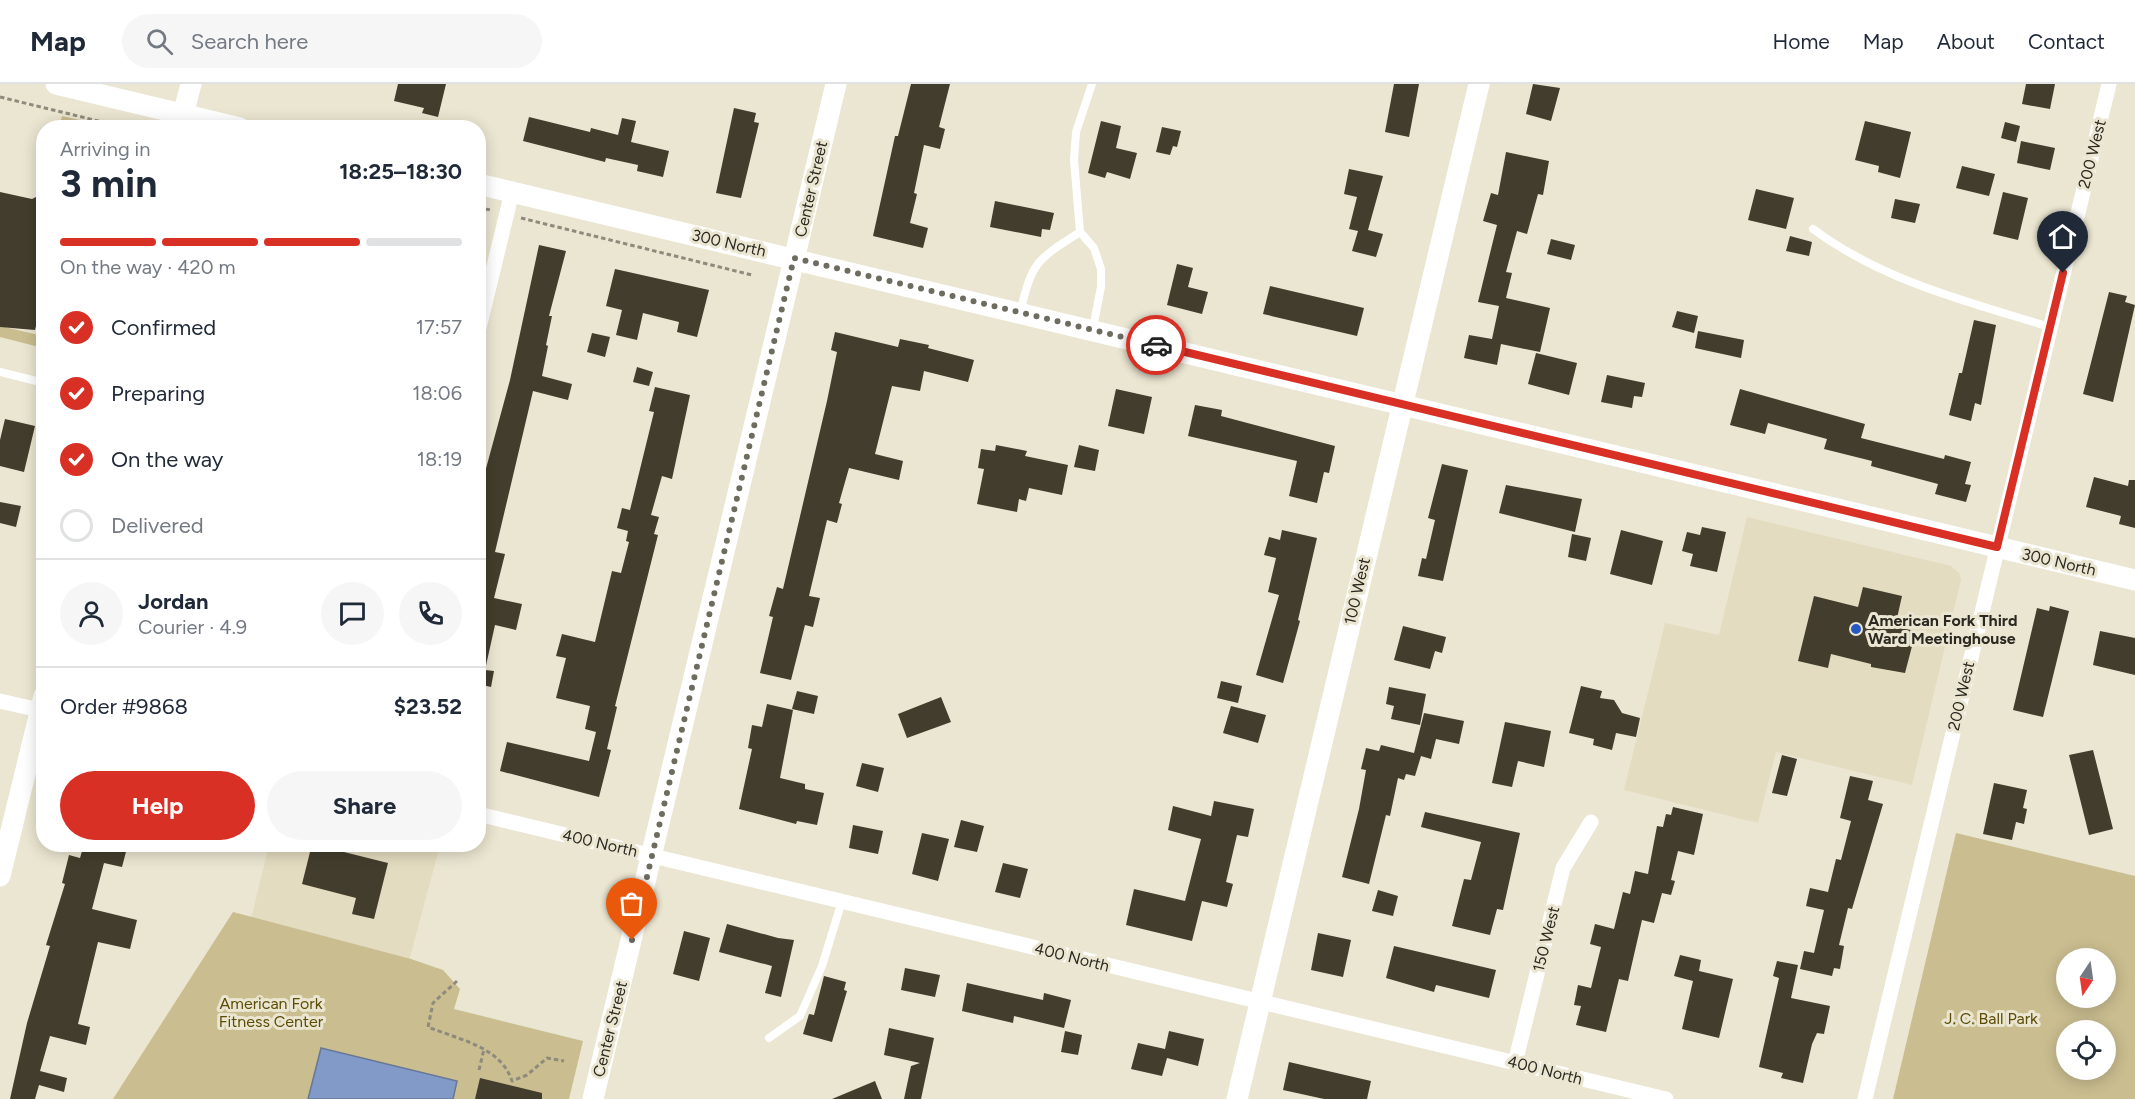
<!DOCTYPE html>
<html lang="en">
<head>
<meta charset="utf-8">
<style>
	body { margin:0; font-family:Figtree,sans-serif; background:#f6f6f7; color:#1f2937; height:100vh; display:flex; flex-direction:column; font-size:22px; white-space:nowrap }
	* { box-sizing:border-box; margin:0 }
	p { font-size:20px; color:#747a83 }
	.icon { flex:none; width:33px; height:33px; fill:none; stroke:currentColor; stroke-width:2; stroke-linecap:round; stroke-linejoin:round }
	.map { position:relative; flex:1; overflow:hidden }
	.side { position:absolute; left:36px; top:36px; width:450px; height:732px; display:flex; flex-direction:column; background:#fff; border-radius:24px; box-shadow:0 3px 15px #0003 }
	.side>* { flex:none }
	.needle { width:39px; rotate:193deg }
	.controls { position:absolute; left:2056px; top:864px; display:grid; gap:12px }
	.controls a { display:grid; place-items:center; width:60px; height:60px; border-radius:50%; background:#fff; box-shadow:0 3px 15px #0003; font-size:30px }
	.pin { position:absolute; display:grid; place-items:center; width:51px; height:51px; color:#fff; margin:-62px -26px; border-radius:50% 50% 50% 0; rotate:-45deg; box-shadow:0 0 6px #0007 }
	.pin .icon { rotate:45deg }
	.courier { position:absolute; display:grid; place-items:center; width:60px; height:60px; margin:-30px; border:4px solid #d93025; border-radius:50%; background:#fff; color:#222; box-shadow:0 2px 8px #0007 }
	.headline em { font-style:normal; font-weight:700 }
	.headline div { display:flex; flex-direction:column-reverse }
	.headline { display:flex; align-items:center; justify-content:space-between; height:102px; padding:0 24px }
	h1 { font-size:39px; font-weight:700; line-height:45px }
	.bar { display:grid; grid-template-columns:repeat(4,1fr); gap:9px 6px; align-content:center; height:72px; padding:0 24px }
	.bar i { height:8px; border-radius:4px; background:#e0e1e3 }
	.bar .current { background:#d93025 }
	.bar p { grid-column:span 4 }
	.line { display:flex; align-items:center; gap:15px; padding:0 24px; border-top:2px solid #e0e1e3 }
	.line div { flex:1 }
	.round { display:grid; place-items:center; flex:none; width:63px; height:63px; border-radius:32px; background:#f6f6f7 }
	ol { padding:0 24px; list-style:none }
	li { display:flex; align-items:center; gap:18px; height:66px }
	li p { margin-inline-start:auto }
	li .icon { padding:6px; border-radius:50%; background:#d93025; color:#fff; stroke-width:4 }
	li:last-child { color:#747a83 }
	li i { width:33px; height:33px; border:3px solid #e0e1e3; border-radius:50% }
	.primary-button { display:flex; gap:12px; margin-top:auto; padding:12px 24px }
	.primary-button a { flex:1; height:69px; border-radius:36px; background:#d93025; color:#fff; font-size:24px; font-weight:700; line-height:69px; text-align:center }
	.primary-button a+a { background:#f6f6f7; color:#1f2937 }
	header { display:flex; align-items:center; gap:36px; box-sizing:border-box; height:84px; padding:0 30px; background:#fff; border-bottom:2px solid #e0e1e3 }
	header strong { font-size:28px }
	nav { display:flex; gap:33px; margin-inline-start:auto; font-size:21px }
	.search { width:420px; height:54px; background:#f6f6f7; display:flex; align-items:center; gap:15px; box-sizing:border-box; padding:0 21px; border-radius:33px; color:#747a83; font-size:22px }
	.map>svg:first-child { display:block }
	.built { fill:#e4dcc0 }
	.green { fill:#cabd90; fill-rule:evenodd }
	.water { fill:#819ac8; stroke:#677896; stroke-width:1.5 }
	.building { fill:#423d2c }
	.lines { fill:none; stroke-linecap:round; stroke-linejoin:round }
	.path { stroke:#8e8a7c; stroke-width:3; stroke-dasharray:4.5 3; stroke-linecap:butt }
	.lane { stroke:#fff; stroke-width:8 }
	.street { stroke:#fff; stroke-width:15 }
	.secondary { stroke:#fff; stroke-width:21 }
	.done { stroke:#6e6b5f; stroke-width:6; stroke-dasharray:0 10.8 }
	.route { stroke:#d93025; stroke-width:8 }
	.poi-dot { fill:#2557c5; stroke:#ebe6d1; stroke-width:2 }
	.labels { text-anchor:middle; dominant-baseline:central; stroke-width:6; stroke-linejoin:round; paint-order:stroke }
	.street-label { font-size:16px; fill:#2b2921; stroke:#ebe6d1 }
	.poi-label { font-size:16px; font-weight:bold; fill:#2b2921; stroke:#ebe6d1; text-anchor:start }
	.park-label { font-size:16px; fill:#5c4c06; stroke:#ebe6d1 }
</style>
</head>
<body>
<header>
<strong>Map</strong>
<div class="search"><svg class="icon" aria-label="search" viewBox="0 0 24 24"><circle cx="10" cy="10" r="6"/><path d="M15 15l6 6"/></svg>Search here</div>
<nav><a>Home</a><a>Map</a><a>About</a><a>Contact</a></nav>
</header>
<div class="map">
<svg width="2135" height="1015" viewBox="0 0 2135 1015">
	<rect width="100%" height="100%" fill="#ebe6d1"/>
	<!-- built -->
	<path class="built" d="M 1747,433 L 1951,482 L 1959,489 L 1961,496 L 1912,701 L 1776,668 L 1758,739 L 1624,706 L 1665,539 L 1719,551 Z
		M 269,761 L 440,761 L 409,877 L 250,839 Z"/>
	<!-- green -->
	<path class="green" d="M 62,32 L 111,43 L 59,43 Z
		M 43,234 L 43,264 L 0,253 L 0,242 L 39,251 Z
		M 1956,749 L 2135,792 L 2135,1015 L 1893,1015 ZM 2106,874 L 2106,914 L 2067,914 L 2067,874 ZM 2067,946 L 2106,946 L 2106,986 L 2067,986 Z
		M 233,828 L 411,875 L 443,886 L 460,905 L 454,925 L 583,957 L 569,1015 L 113,1015 Z"/>
	<!-- water -->
	<path class="water" d="M 321,964 L 457,997 L 453,1015 L 308,1015 Z"/>
	<!-- building -->
	<path class="building" d="M 398,0 L 446,0 L 438,33 L 422,29 L 424,24 L 394,17 Z
		M 911,0 L 950,0 L 939,43 L 945,45 L 940,65 L 924,61 L 914,109 L 917,110 L 910,139 L 928,144 L 923,164 L 873,152 L 895,52 L 898,52 Z
		M 1394,0 L 1419,0 L 1409,53 L 1385,48 Z
		M 1533,0 L 1560,4 L 1551,37 L 1526,30 Z
		M 2026,0 L 2055,0 L 2050,25 L 2022,20 Z
		M 734,24 L 756,29 L 754,38 L 759,39 L 741,114 L 716,109 Z
		M 529,33 L 590,48 L 591,44 L 618,51 L 622,34 L 636,37 L 631,58 L 669,67 L 663,93 L 637,87 L 638,81 L 606,74 L 605,78 L 523,57 Z
		M 1101,37 L 1121,42 L 1116,64 L 1137,69 L 1130,95 L 1107,88 L 1105,94 L 1088,89 Z
		M 1865,37 L 1911,48 L 1900,94 L 1878,88 L 1879,82 L 1855,76 Z
		M 2005,38 L 2020,42 L 2016,58 L 2001,54 Z
		M 1162,43 L 1181,47 L 1177,63 L 1173,62 L 1170,71 L 1156,68 Z
		M 2021,57 L 2055,64 L 2050,86 L 2017,79 Z
		M 1506,68 L 1549,77 L 1543,111 L 1538,110 L 1527,150 L 1517,147 L 1506,188 L 1512,189 L 1506,214 L 1550,224 L 1540,268 L 1501,260 L 1497,281 L 1464,274 L 1469,251 L 1492,255 L 1499,222 L 1478,218 L 1497,141 L 1483,137 L 1491,109 L 1498,111 Z
		M 1962,82 L 1995,90 L 1989,112 L 1956,104 Z
		M 1349,85 L 1383,92 L 1368,146 L 1383,150 L 1376,173 L 1352,167 L 1358,147 L 1349,145 L 1357,113 L 1344,110 Z
		M 1756,105 L 1794,114 L 1786,145 L 1748,136 Z
		M 0,108 L 32,115 L 44,109 L 44,212 L 35,246 L 0,243 Z
		M 2003,108 L 2028,114 L 2018,156 L 1993,150 Z
		M 1895,115 L 1920,120 L 1915,139 L 1891,134 Z
		M 995,117 L 1054,129 L 1050,146 L 1042,145 L 1041,153 L 990,143 Z
		M 1790,152 L 1812,158 L 1809,172 L 1786,167 Z
		M 1551,155 L 1575,161 L 1571,176 L 1547,170 Z
		M 539,161 L 566,167 L 549,232 L 552,232 L 546,261 L 548,262 L 542,292 L 572,300 L 568,316 L 533,307 L 495,468 L 505,470 L 494,514 L 522,520 L 516,546 L 495,541 L 485,586 L 494,587 L 491,603 L 478,600 L 478,414 L 510,296 Z
		M 1177,180 L 1193,184 L 1188,203 L 1208,208 L 1202,230 L 1167,221 Z
		M 615,185 L 709,206 L 697,253 L 677,248 L 679,238 L 643,229 L 637,256 L 616,251 L 622,226 L 606,222 Z
		M 1270,202 L 1364,224 L 1357,252 L 1263,230 Z
		M 2109,208 L 2127,212 L 2125,218 L 2135,221 L 2113,318 L 2083,310 Z
		M 1677,227 L 1698,232 L 1694,249 L 1672,243 Z
		M 1974,236 L 1996,241 L 1981,321 L 1975,319 L 1971,337 L 1949,331 L 1959,289 L 1962,289 Z
		M 1698,247 L 1744,256 L 1741,274 L 1695,264 Z
		M 835,248 L 898,263 L 900,255 L 929,261 L 928,264 L 974,276 L 968,298 L 924,287 L 920,307 L 892,302 L 875,370 L 903,377 L 899,396 L 849,384 L 839,419 L 842,420 L 837,439 L 827,436 L 809,512 L 820,514 L 813,543 L 805,541 L 791,596 L 760,589 L 773,533 L 769,532 L 777,503 L 783,505 L 827,317 L 837,268 L 831,266 Z
		M 592,249 L 610,253 L 605,273 L 587,268 Z
		M 1536,269 L 1577,279 L 1569,311 L 1528,300 Z
		M 637,283 L 653,288 L 649,302 L 633,298 Z
		M 1607,291 L 1645,299 L 1642,313 L 1634,312 L 1632,324 L 1601,318 Z
		M 655,303 L 690,311 L 672,395 L 662,392 L 651,431 L 659,433 L 654,450 L 658,451 L 615,622 L 617,623 L 607,665 L 611,666 L 599,713 L 500,687 L 507,658 L 589,677 L 596,648 L 585,645 L 590,622 L 556,614 L 566,574 L 556,572 L 562,550 L 595,558 L 612,487 L 621,489 L 629,458 L 626,457 L 628,447 L 617,444 L 622,424 L 630,426 L 654,328 L 649,327 Z
		M 1116,305 L 1152,313 L 1144,350 L 1108,342 Z
		M 1740,305 L 1865,340 L 1861,354 L 1944,375 L 1945,371 L 1971,378 L 1965,400 L 1971,401 L 1966,418 L 1935,410 L 1938,400 L 1871,382 L 1872,377 L 1824,365 L 1827,355 L 1768,339 L 1765,350 L 1730,341 Z
		M 1195,321 L 1222,326 L 1221,332 L 1335,362 L 1329,389 L 1324,388 L 1317,419 L 1289,412 L 1297,377 L 1188,352 Z
		M 5,335 L 35,342 L 24,388 L 0,382 L 0,356 Z
		M 996,361 L 1027,367 L 1025,372 L 1068,381 L 1062,411 L 1029,404 L 1026,417 L 1019,415 L 1017,428 L 977,420 L 984,385 L 978,384 L 981,365 L 995,367 Z
		M 1079,361 L 1099,366 L 1095,387 L 1074,383 Z
		M 1442,380 L 1468,386 L 1443,497 L 1418,492 L 1422,474 L 1426,475 L 1435,436 L 1428,434 Z
		M 2094,393 L 2128,402 L 2129,396 L 2135,396 L 2135,444 L 2119,440 L 2121,432 L 2086,423 Z
		M 1506,401 L 1582,415 L 1575,448 L 1499,429 Z
		M 0,418 L 21,422 L 16,443 L 0,439 Z
		M 1702,443 L 1726,448 L 1717,488 L 1690,482 L 1693,470 L 1682,467 L 1687,448 L 1700,451 Z
		M 1282,446 L 1317,454 L 1298,536 L 1300,537 L 1283,599 L 1256,591 L 1279,511 L 1268,508 L 1276,474 L 1264,471 L 1269,453 L 1280,456 Z
		M 1621,446 L 1663,457 L 1652,501 L 1610,490 Z
		M 1572,450 L 1591,454 L 1586,477 L 1568,473 Z
		M 1863,503 L 1902,512 L 1895,543 L 1916,547 L 1905,589 L 1871,583 L 1871,580 L 1831,570 L 1828,584 L 1798,577 L 1814,512 L 1858,523 Z
		M 2050,522 L 2069,527 L 2043,633 L 2013,626 L 2037,524 L 2049,527 Z
		M 1403,542 L 1446,553 L 1442,569 L 1435,567 L 1430,585 L 1394,576 Z
		M 2100,547 L 2135,554 L 2135,591 L 2093,581 Z
		M 1221,597 L 1242,602 L 1238,619 L 1217,614 Z
		M 1581,602 L 1602,607 L 1600,614 L 1614,616 L 1622,629 L 1640,634 L 1636,653 L 1616,649 L 1612,666 L 1593,661 L 1594,655 L 1569,649 Z
		M 1389,603 L 1426,610 L 1420,641 L 1391,635 L 1394,622 L 1386,620 Z
		M 797,607 L 818,612 L 814,630 L 792,625 Z
		M 941,613 L 951,638 L 907,654 L 898,630 Z
		M 767,620 L 793,626 L 780,694 L 805,700 L 805,705 L 824,709 L 817,741 L 797,737 L 796,740 L 739,725 L 752,665 L 748,664 L 752,641 L 762,643 Z
		M 1231,622 L 1266,631 L 1258,659 L 1223,649 Z
		M 1424,629 L 1464,637 L 1459,660 L 1436,655 L 1431,675 L 1421,672 L 1415,692 L 1406,690 L 1404,696 L 1398,694 L 1390,732 L 1386,731 L 1369,800 L 1342,793 L 1359,725 L 1366,686 L 1361,685 L 1366,664 L 1379,667 L 1381,661 L 1414,669 Z
		M 1505,638 L 1551,647 L 1544,683 L 1518,677 L 1512,703 L 1492,699 Z
		M 2093,666 L 2113,745 L 2089,751 L 2069,671 Z
		M 1782,671 L 1797,675 L 1787,712 L 1772,709 Z
		M 862,679 L 884,684 L 878,708 L 856,702 Z
		M 1850,692 L 1873,697 L 1868,716 L 1883,720 L 1852,825 L 1848,824 L 1839,861 L 1844,862 L 1840,885 L 1834,884 L 1832,892 L 1800,885 L 1804,867 L 1814,869 L 1824,826 L 1806,822 L 1810,804 L 1828,808 L 1836,775 L 1841,776 L 1851,737 L 1840,734 Z
		M 1994,699 L 2027,706 L 2023,724 L 2027,725 L 2024,740 L 2016,738 L 2012,756 L 1983,750 Z
		M 1214,717 L 1254,725 L 1248,753 L 1237,751 L 1226,798 L 1233,800 L 1227,823 L 1202,817 L 1192,857 L 1126,841 L 1134,805 L 1185,817 L 1201,755 L 1168,746 L 1173,722 L 1211,732 Z
		M 1673,723 L 1703,730 L 1694,771 L 1678,767 L 1671,796 L 1675,797 L 1671,811 L 1662,809 L 1654,839 L 1642,836 L 1628,897 L 1619,895 L 1606,948 L 1576,941 L 1581,922 L 1574,921 L 1578,901 L 1591,904 L 1601,863 L 1590,860 L 1595,840 L 1614,845 L 1623,808 L 1630,810 L 1635,787 L 1648,790 L 1657,742 L 1663,743 L 1666,730 L 1671,731 Z
		M 1425,728 L 1520,749 L 1503,826 L 1497,825 L 1490,851 L 1452,842 L 1464,795 L 1471,796 L 1481,758 L 1421,743 Z
		M 961,736 L 984,742 L 977,768 L 954,763 Z
		M 853,741 L 883,747 L 878,770 L 849,764 Z
		M 922,749 L 949,755 L 938,797 L 912,790 Z
		M 84,760 L 114,760 L 127,764 L 122,783 L 104,779 L 92,825 L 137,836 L 130,865 L 98,858 L 78,940 L 90,943 L 86,961 L 50,952 L 40,987 L 67,994 L 64,1008 L 39,1001 L 35,1015 L 10,1015 L 27,939 L 50,862 L 46,861 L 65,800 L 62,799 L 69,771 L 80,774 Z
		M 312,760 L 388,779 L 374,835 L 352,830 L 356,814 L 302,800 Z
		M 1003,779 L 1028,785 L 1020,814 L 995,808 Z
		M 1378,806 L 1398,812 L 1393,832 L 1372,827 Z
		M 727,840 L 778,854 L 794,856 L 781,913 L 765,909 L 772,882 L 719,868 Z
		M 684,847 L 710,854 L 699,897 L 673,890 Z
		M 1318,849 L 1351,856 L 1343,893 L 1311,886 Z
		M 1394,862 L 1496,886 L 1489,914 L 1436,901 L 1434,908 L 1386,894 Z
		M 1680,871 L 1701,876 L 1699,887 L 1733,895 L 1719,954 L 1682,945 L 1693,897 L 1674,892 Z
		M 1777,877 L 1798,881 L 1791,914 L 1830,922 L 1824,950 L 1817,949 L 1812,960 L 1803,999 L 1781,994 L 1783,989 L 1759,983 L 1779,894 L 1773,892 Z
		M 905,884 L 940,891 L 935,913 L 901,906 Z
		M 824,892 L 846,898 L 844,906 L 847,907 L 832,958 L 803,950 L 809,930 L 814,931 Z
		M 967,899 L 1043,916 L 1044,909 L 1071,916 L 1064,944 L 1014,932 L 1013,939 L 962,927 Z
		M 889,944 L 934,954 L 921,1015 L 904,1015 L 911,982 L 920,979 L 884,971 Z
		M 1065,947 L 1082,951 L 1078,971 L 1061,968 Z
		M 1169,947 L 1204,955 L 1198,982 L 1167,974 L 1162,992 L 1131,985 L 1138,959 L 1165,965 Z
		M 1289,978 L 1371,997 L 1367,1015 L 1324,1015 L 1283,1006 Z
		M 480,994 L 542,1009 L 542,1015 L 475,1015 Z
		M 875,997 L 882,1015 L 832,1015 Z"/>
	<g class="lines">
		<!-- path -->
		<path class="path" d="M 0,13 L 127,44
			M 478,124 L 491,126
			M 521,134 L 752,191
			M 457,897 L 433,919 L 428,943 C 460,956 501,963 512,997 L 527,991 L 547,974 L 564,977
			M 479,986 L 484,965"/>
		<!-- lane -->
		<path class="lane" d="M 1092,0 L 1076,48 L 1074,76 L 1080,148 L 1094,164 L 1101,185 L 1101,203 L 1093,244
			M 1813,145 C 1883,197 1968,218 2050,243
			M 1020,229 C 1032,178 1036,176 1080,148
			M 0,288 L 44,299
			M 769,954 L 800,932 L 822,882 L 842,817"/>
		<!-- street -->
		<path class="street" d="M 478,248 L 512,108
			M 0,617 L 44,627
			M 478,730 L 1666,1015
			M 1515,979 L 1563,784 L 1591,738
			M 1865,1015 L 2109,0"/>
		<!-- secondary -->
		<path class="secondary" d="M 56,0 L 240,44
			M 180,43 L 191,0
			M 478,100 L 2135,496
			M 0,792 L 44,612
			M 593,1015 L 836,0
			M 1237,1015 L 1479,0"/>
	</g>
	<g class="lines">
		<!-- done -->
		<path class="done" d="M 632,856 L 794,174 L 1156,261"/>
		<!-- route -->
		<path class="route" d="M 1156,261 L 1997,463 L 2063,189"/>
	</g>
	<!-- markers -->
	<circle class="poi-dot" cx="1856" cy="545" r="6"/>
	<g class="labels">
		<!-- street labels -->
		<g class="street-label">
			<text transform="translate(2092 70) rotate(-76)">200 West</text>
			<text transform="translate(811 105) rotate(-77)">Center Street</text>
			<text transform="translate(729 159) rotate(13)">300 North</text>
			<text transform="translate(2059 478) rotate(13)">300 North</text>
			<text transform="translate(1357 507) rotate(-77)">100 West</text>
			<text transform="translate(1961 612) rotate(-77)">200 West</text>
			<text transform="translate(600 759) rotate(13)">400 North</text>
			<text transform="translate(1546 855) rotate(-76)">150 West</text>
			<text transform="translate(1072 873) rotate(14)">400 North</text>
			<text transform="translate(610 945) rotate(-76)">Center Street</text>
			<text transform="translate(1545 986) rotate(14)">400 North</text>
		</g>
		<!-- poi labels -->
		<g class="poi-label">
			<text x="1868" y="536">American Fork Third<tspan x="1868" dy="18">Ward Meetinghouse</tspan></text>
		</g>
		<!-- park labels -->
		<g class="park-label">
			<text x="271" y="919">American Fork<tspan x="271" dy="18">Fitness Center</tspan></text>
			<text x="1991" y="934">J. C. Ball Park</text>
		</g>
	</g>
</svg>
<div class="controls">
<a><svg class="needle" viewBox="-14 -14 28 28"><path d="M0-13l5 13h-10z" fill="#e53935"/><path d="M0 13l5-13h-10z" fill="#747a83"/></svg></a>
<a><svg class="icon" aria-label="locate" viewBox="0 0 24 24"><circle cx="12" cy="12" r="6"/><path d="M12 2v4M12 18v4M2 12h4M18 12h4"/></svg></a>
</div>
<div class="pin" style="left:632px;top:856px;background:#ea580c"><svg class="icon" aria-label="bag" viewBox="0 0 24 24"><path d="M5 8h14l-1 12H6zM9 8a3 3 0 0 1 6 0"/></svg></div>
<div class="pin" style="left:2063px;top:189px;background:#1f2937"><svg class="icon" aria-label="home" viewBox="0 0 24 24"><path d="M3 11l9-7 9 7M6 9v11h12V9"/></svg></div>
<div class="courier" style="left:1156px;top:261px"><svg class="icon" aria-label="car" viewBox="0 0 24 24"><path d="M5 17H2v-5l4-1 3-4h7l3 4 3 1v5h-3M9 17h6M6 11h13"/><circle cx="7" cy="17" r="2"/><circle cx="17" cy="17" r="2"/></svg></div>
<section class="side">
<div class="headline"><div><h1>3 min</h1><p>Arriving in</p></div><em>18:25–18:30</em></div>
<div class="bar"><i class="current"></i><i class="current"></i><i class="current"></i><i></i><p>On the way · 420 m</p></div>
<ol>
<li><svg class="icon" aria-label="check" viewBox="0 0 24 24"><path d="M5 12l5 5 9-10"/></svg>Confirmed<p>17:57</p></li>
<li><svg class="icon" aria-label="check" viewBox="0 0 24 24"><path d="M5 12l5 5 9-10"/></svg>Preparing<p>18:06</p></li>
<li><svg class="icon" aria-label="check" viewBox="0 0 24 24"><path d="M5 12l5 5 9-10"/></svg>On the way<p>18:19</p></li>
<li><i></i>Delivered</li>
</ol>
<div class="line" style="height:108px"><a class="round"><svg class="icon" aria-label="person" viewBox="0 0 24 24"><circle cx="12" cy="8" r="4"/><path d="M4 21q1-7 8-7t8 7"/></svg></a><div><b>Jordan</b><p>Courier · 4.9</p></div><a class="round"><svg class="icon" aria-label="chat" viewBox="0 0 24 24"><path d="M4 5h16v11H9l-5 4z"/></svg></a><a class="round"><svg class="icon" aria-label="phone" viewBox="0 0 24 24"><path d="M5 4h4l2 5-3 2q2 4 5 5l2-3 5 2v4C11 20 4 13 5 4z"/></svg></a></div>
<div class="line" style="height:78px"><div>Order #9868</div><b>$23.52</b></div>
<div class="primary-button"><a>Help</a><a>Share</a></div>
</section>
</div>
</body>
</html>
